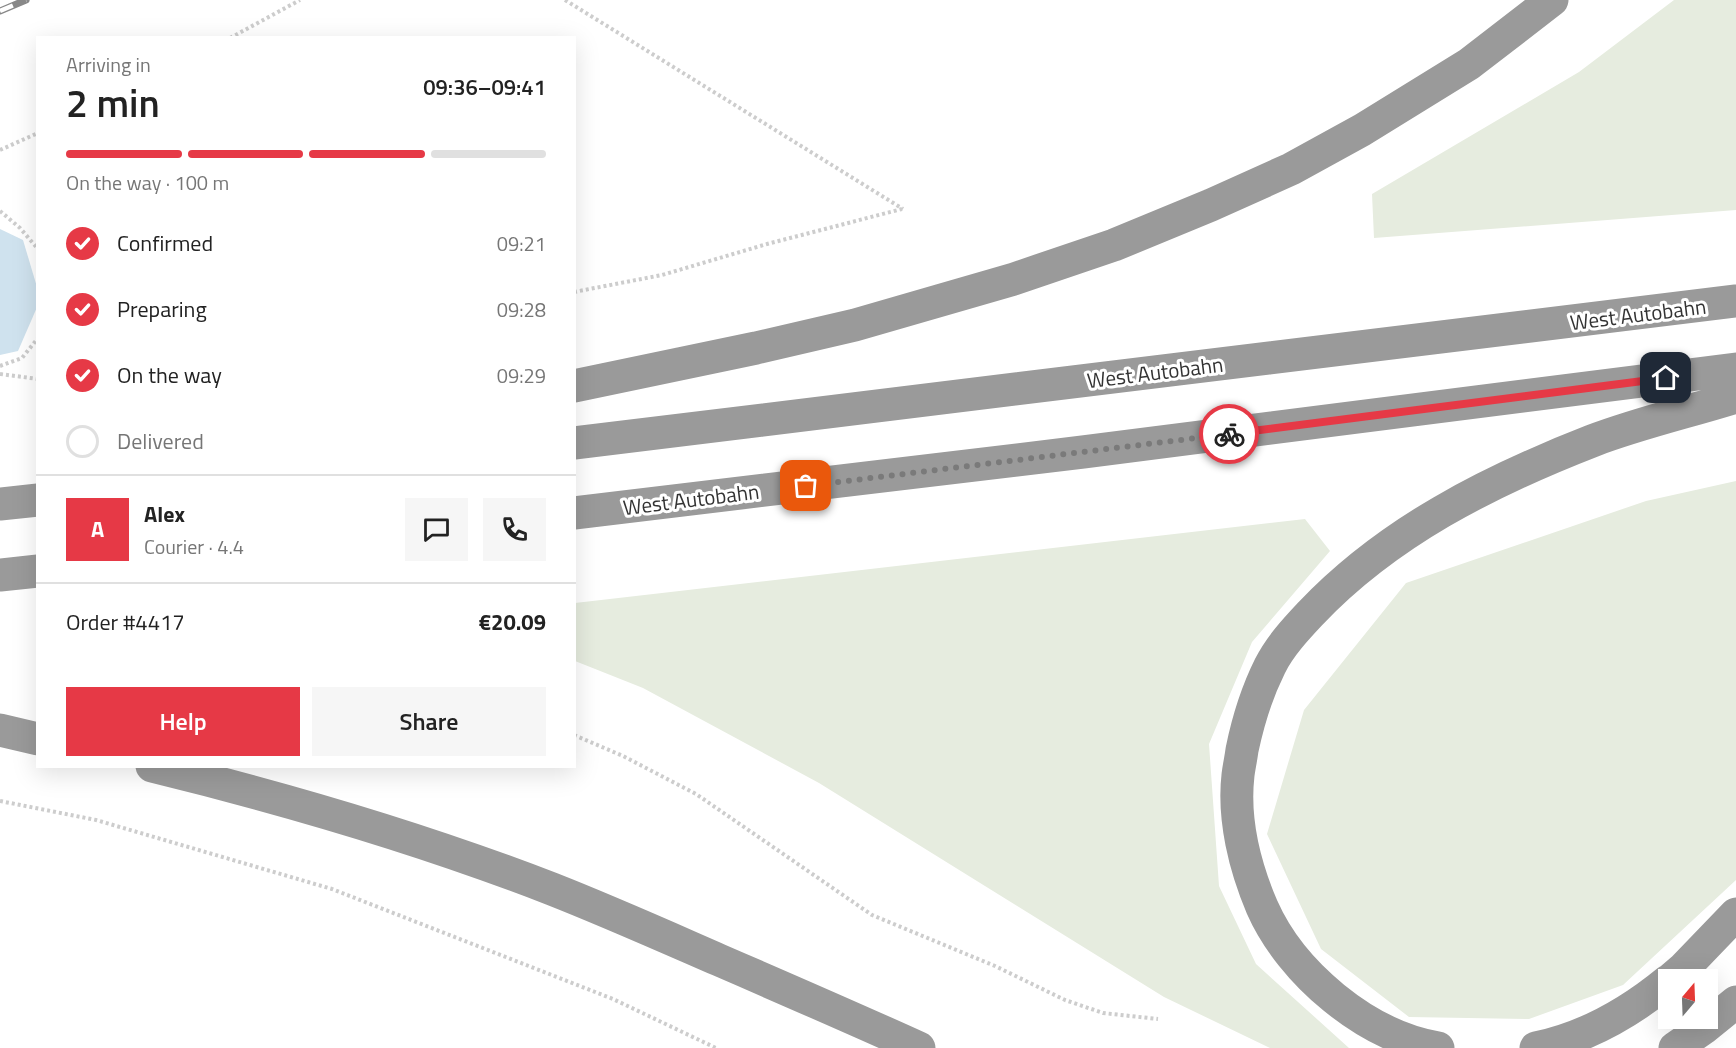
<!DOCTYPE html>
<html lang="en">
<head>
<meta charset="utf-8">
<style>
	body { margin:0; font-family:"Titillium Web",sans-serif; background:#f6f6f6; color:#222; height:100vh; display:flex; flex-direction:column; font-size:22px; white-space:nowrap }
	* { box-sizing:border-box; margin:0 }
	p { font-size:20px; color:#767676 }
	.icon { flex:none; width:33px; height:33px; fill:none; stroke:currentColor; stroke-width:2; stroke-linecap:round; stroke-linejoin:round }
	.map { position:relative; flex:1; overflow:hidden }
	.side { position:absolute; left:36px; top:36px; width:540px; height:732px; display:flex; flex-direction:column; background:#fff; border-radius:0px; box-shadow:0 6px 24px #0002 }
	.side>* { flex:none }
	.needle { width:39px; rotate:19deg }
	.fabs { position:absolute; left:1658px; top:969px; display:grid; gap:12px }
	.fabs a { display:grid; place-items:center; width:60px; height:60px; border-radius:0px; background:#fff; box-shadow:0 6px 24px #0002; font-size:30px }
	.pin { position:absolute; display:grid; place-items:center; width:51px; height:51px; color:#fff; margin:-26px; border-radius:12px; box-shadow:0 3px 9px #0006 }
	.courier { position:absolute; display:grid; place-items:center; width:60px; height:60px; margin:-30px; border:4px solid #e63946; border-radius:50%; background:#fff; color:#222; box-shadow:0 2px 8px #0007 }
	.headline em { font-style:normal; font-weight:600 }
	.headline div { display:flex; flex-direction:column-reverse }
	.headline { display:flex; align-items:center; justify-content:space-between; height:102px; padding:0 30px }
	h1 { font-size:39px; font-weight:600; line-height:45px }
	.bar { display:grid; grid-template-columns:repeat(4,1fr); gap:9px 6px; align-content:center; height:72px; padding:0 30px }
	.bar i { height:8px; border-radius:4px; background:#e0e0e0 }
	.bar .on { background:#e63946 }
	.bar p { grid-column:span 4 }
	.line { display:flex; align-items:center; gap:15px; padding:0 30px; border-top:2px solid #e0e0e0 }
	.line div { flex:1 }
	.round { display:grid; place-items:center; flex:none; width:63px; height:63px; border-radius:0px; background:#f6f6f6 }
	ol { padding:0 30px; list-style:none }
	li { display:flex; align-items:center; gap:18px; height:66px }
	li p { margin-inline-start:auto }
	li .icon { padding:6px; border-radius:50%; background:#e63946; color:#fff; stroke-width:4 }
	li:last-child { color:#767676 }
	li i { width:33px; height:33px; border:3px solid #e0e0e0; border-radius:50% }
	.cta { display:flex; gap:12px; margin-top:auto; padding:12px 30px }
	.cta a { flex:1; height:69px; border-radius:0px; background:#e63946; color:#fff; font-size:24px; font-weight:600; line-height:69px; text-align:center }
	.cta a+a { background:#f6f6f6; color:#222 }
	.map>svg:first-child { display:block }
	.green { fill:#e6ecdf }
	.water { fill:#cfe2ee }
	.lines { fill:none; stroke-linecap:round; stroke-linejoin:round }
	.path { stroke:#cdcdcd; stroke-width:4; stroke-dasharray:3 3; stroke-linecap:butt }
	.motorway { stroke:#9a9a9a; stroke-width:33 }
	.rail-casing { stroke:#888; stroke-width:7 }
	.rail { stroke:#fff; stroke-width:4.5; stroke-dasharray:14; stroke-linecap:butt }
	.done { stroke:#7a7a7a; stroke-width:6; stroke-dasharray:0 10.8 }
	.route { stroke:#e63946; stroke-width:8 }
	.labels { text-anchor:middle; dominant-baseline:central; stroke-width:6; stroke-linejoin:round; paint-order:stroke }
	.street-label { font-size:21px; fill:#333; stroke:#fff }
</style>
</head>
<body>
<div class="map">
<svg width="1736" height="1048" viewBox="0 0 1736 1048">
	<rect width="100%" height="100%" fill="#fff"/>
	<!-- green -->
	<path class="green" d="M 1674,0 L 1736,0 L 1736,210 L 1374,238 L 1372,194 L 1579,72 Z
		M 1736,481 L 1736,880 L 1623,985 L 1529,1019 L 1409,1017 L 1321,949 L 1267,834 L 1304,710 L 1406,583 L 1646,501 Z
		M 1305,519 L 1330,551 L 1252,642 L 1209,744 L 1219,886 L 1256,964 L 1349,1048 L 1270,1048 L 1164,997 L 819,783 L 643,688 L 575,661 L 575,603 Z"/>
	<!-- water -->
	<path class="water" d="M 0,229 L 23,240 L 37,287 L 38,305 L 18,351 L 0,355 Z"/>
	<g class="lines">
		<!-- path -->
		<path class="path" d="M 565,0 L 903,209
			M 230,38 L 300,0
			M 0,150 L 38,133
			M 0,211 L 20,228 L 38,249
			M 574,292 L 662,275 L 767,244 L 902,209
			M 0,366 L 22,358 L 38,338
			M 0,374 L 38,379
			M 574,735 L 623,756 L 696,794 L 872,915 L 995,966 L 1065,1000 L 1103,1013 L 1158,1019
			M 0,801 L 96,820 L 332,889 L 613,999 L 716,1048"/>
		<!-- motorway -->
		<path class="motorway" d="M 574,386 L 756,348 L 855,325 L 1014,279 L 1114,245 L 1211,205 L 1291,169 L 1362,130 L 1469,64 L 1552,0
			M 574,443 L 1736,301
			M 0,504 L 38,500
			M 574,513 L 1083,452 L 1736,369
			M 0,575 L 38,571
			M 0,730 L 38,739
			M 152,766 C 287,799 423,839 552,889 C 608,911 664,936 719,960 C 786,989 853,1018 919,1048
			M 1670,980 L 1684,968 L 1736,914
			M 1438,1048 C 1366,1036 1291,973 1262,907 C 1245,867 1233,819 1238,775 C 1239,767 1241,758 1242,750 C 1248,721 1257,692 1270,666 C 1280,646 1296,629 1311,613 C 1388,532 1489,481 1592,441 C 1639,423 1688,412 1736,397
			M 1536,1048 C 1585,1038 1629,1013 1668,981
			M 1675,1048 L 1704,1028 L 1736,1002"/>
		<defs>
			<path id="rail" d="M 0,11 L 26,0"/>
		</defs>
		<!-- rail casing -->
		<use href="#rail" class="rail-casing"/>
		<!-- rail -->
		<use href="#rail" class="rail"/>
	</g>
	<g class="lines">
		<!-- done -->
		<path class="done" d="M 806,486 L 1229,434"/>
		<!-- route -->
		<path class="route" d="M 1229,434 L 1666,378"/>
	</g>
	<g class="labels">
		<!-- street labels -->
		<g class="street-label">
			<text transform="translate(1638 314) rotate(-7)">West Autobahn</text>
			<text transform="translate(1155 372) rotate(-7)">West Autobahn</text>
			<text transform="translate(691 499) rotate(-7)">West Autobahn</text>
		</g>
	</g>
</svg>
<div class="fabs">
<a><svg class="needle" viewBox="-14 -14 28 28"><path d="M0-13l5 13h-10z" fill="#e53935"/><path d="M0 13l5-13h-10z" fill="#767676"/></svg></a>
</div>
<div class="pin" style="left:806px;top:486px;background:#ea580c"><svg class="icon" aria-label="bag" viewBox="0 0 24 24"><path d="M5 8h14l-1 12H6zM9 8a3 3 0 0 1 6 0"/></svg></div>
<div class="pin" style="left:1666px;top:378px;background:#1f2937"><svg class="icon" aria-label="home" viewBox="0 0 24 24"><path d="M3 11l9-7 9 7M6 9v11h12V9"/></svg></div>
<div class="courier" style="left:1229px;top:434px"><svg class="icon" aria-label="bike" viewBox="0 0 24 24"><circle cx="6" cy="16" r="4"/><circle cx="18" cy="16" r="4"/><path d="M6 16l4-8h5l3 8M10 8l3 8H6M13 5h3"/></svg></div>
<section class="side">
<div class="headline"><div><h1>2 min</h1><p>Arriving in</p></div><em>09:36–09:41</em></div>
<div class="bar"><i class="on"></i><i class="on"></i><i class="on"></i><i></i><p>On the way · 100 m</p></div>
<ol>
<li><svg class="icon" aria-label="check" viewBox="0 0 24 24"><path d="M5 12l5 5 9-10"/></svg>Confirmed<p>09:21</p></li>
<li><svg class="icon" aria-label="check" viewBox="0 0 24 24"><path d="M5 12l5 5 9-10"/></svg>Preparing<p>09:28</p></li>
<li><svg class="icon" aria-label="check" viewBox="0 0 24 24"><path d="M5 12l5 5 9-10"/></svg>On the way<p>09:29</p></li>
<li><i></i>Delivered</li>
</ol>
<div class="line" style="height:108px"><b class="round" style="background:#e63946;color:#fff">A</b><div><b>Alex</b><p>Courier · 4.4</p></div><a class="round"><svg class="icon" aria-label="chat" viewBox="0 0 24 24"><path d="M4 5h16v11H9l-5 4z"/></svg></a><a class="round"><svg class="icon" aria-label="phone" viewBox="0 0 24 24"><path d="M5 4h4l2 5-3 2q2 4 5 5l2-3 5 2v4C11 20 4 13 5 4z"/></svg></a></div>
<div class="line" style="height:78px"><div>Order #4417</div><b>€20.09</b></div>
<div class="cta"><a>Help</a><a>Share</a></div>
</section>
</div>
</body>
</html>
